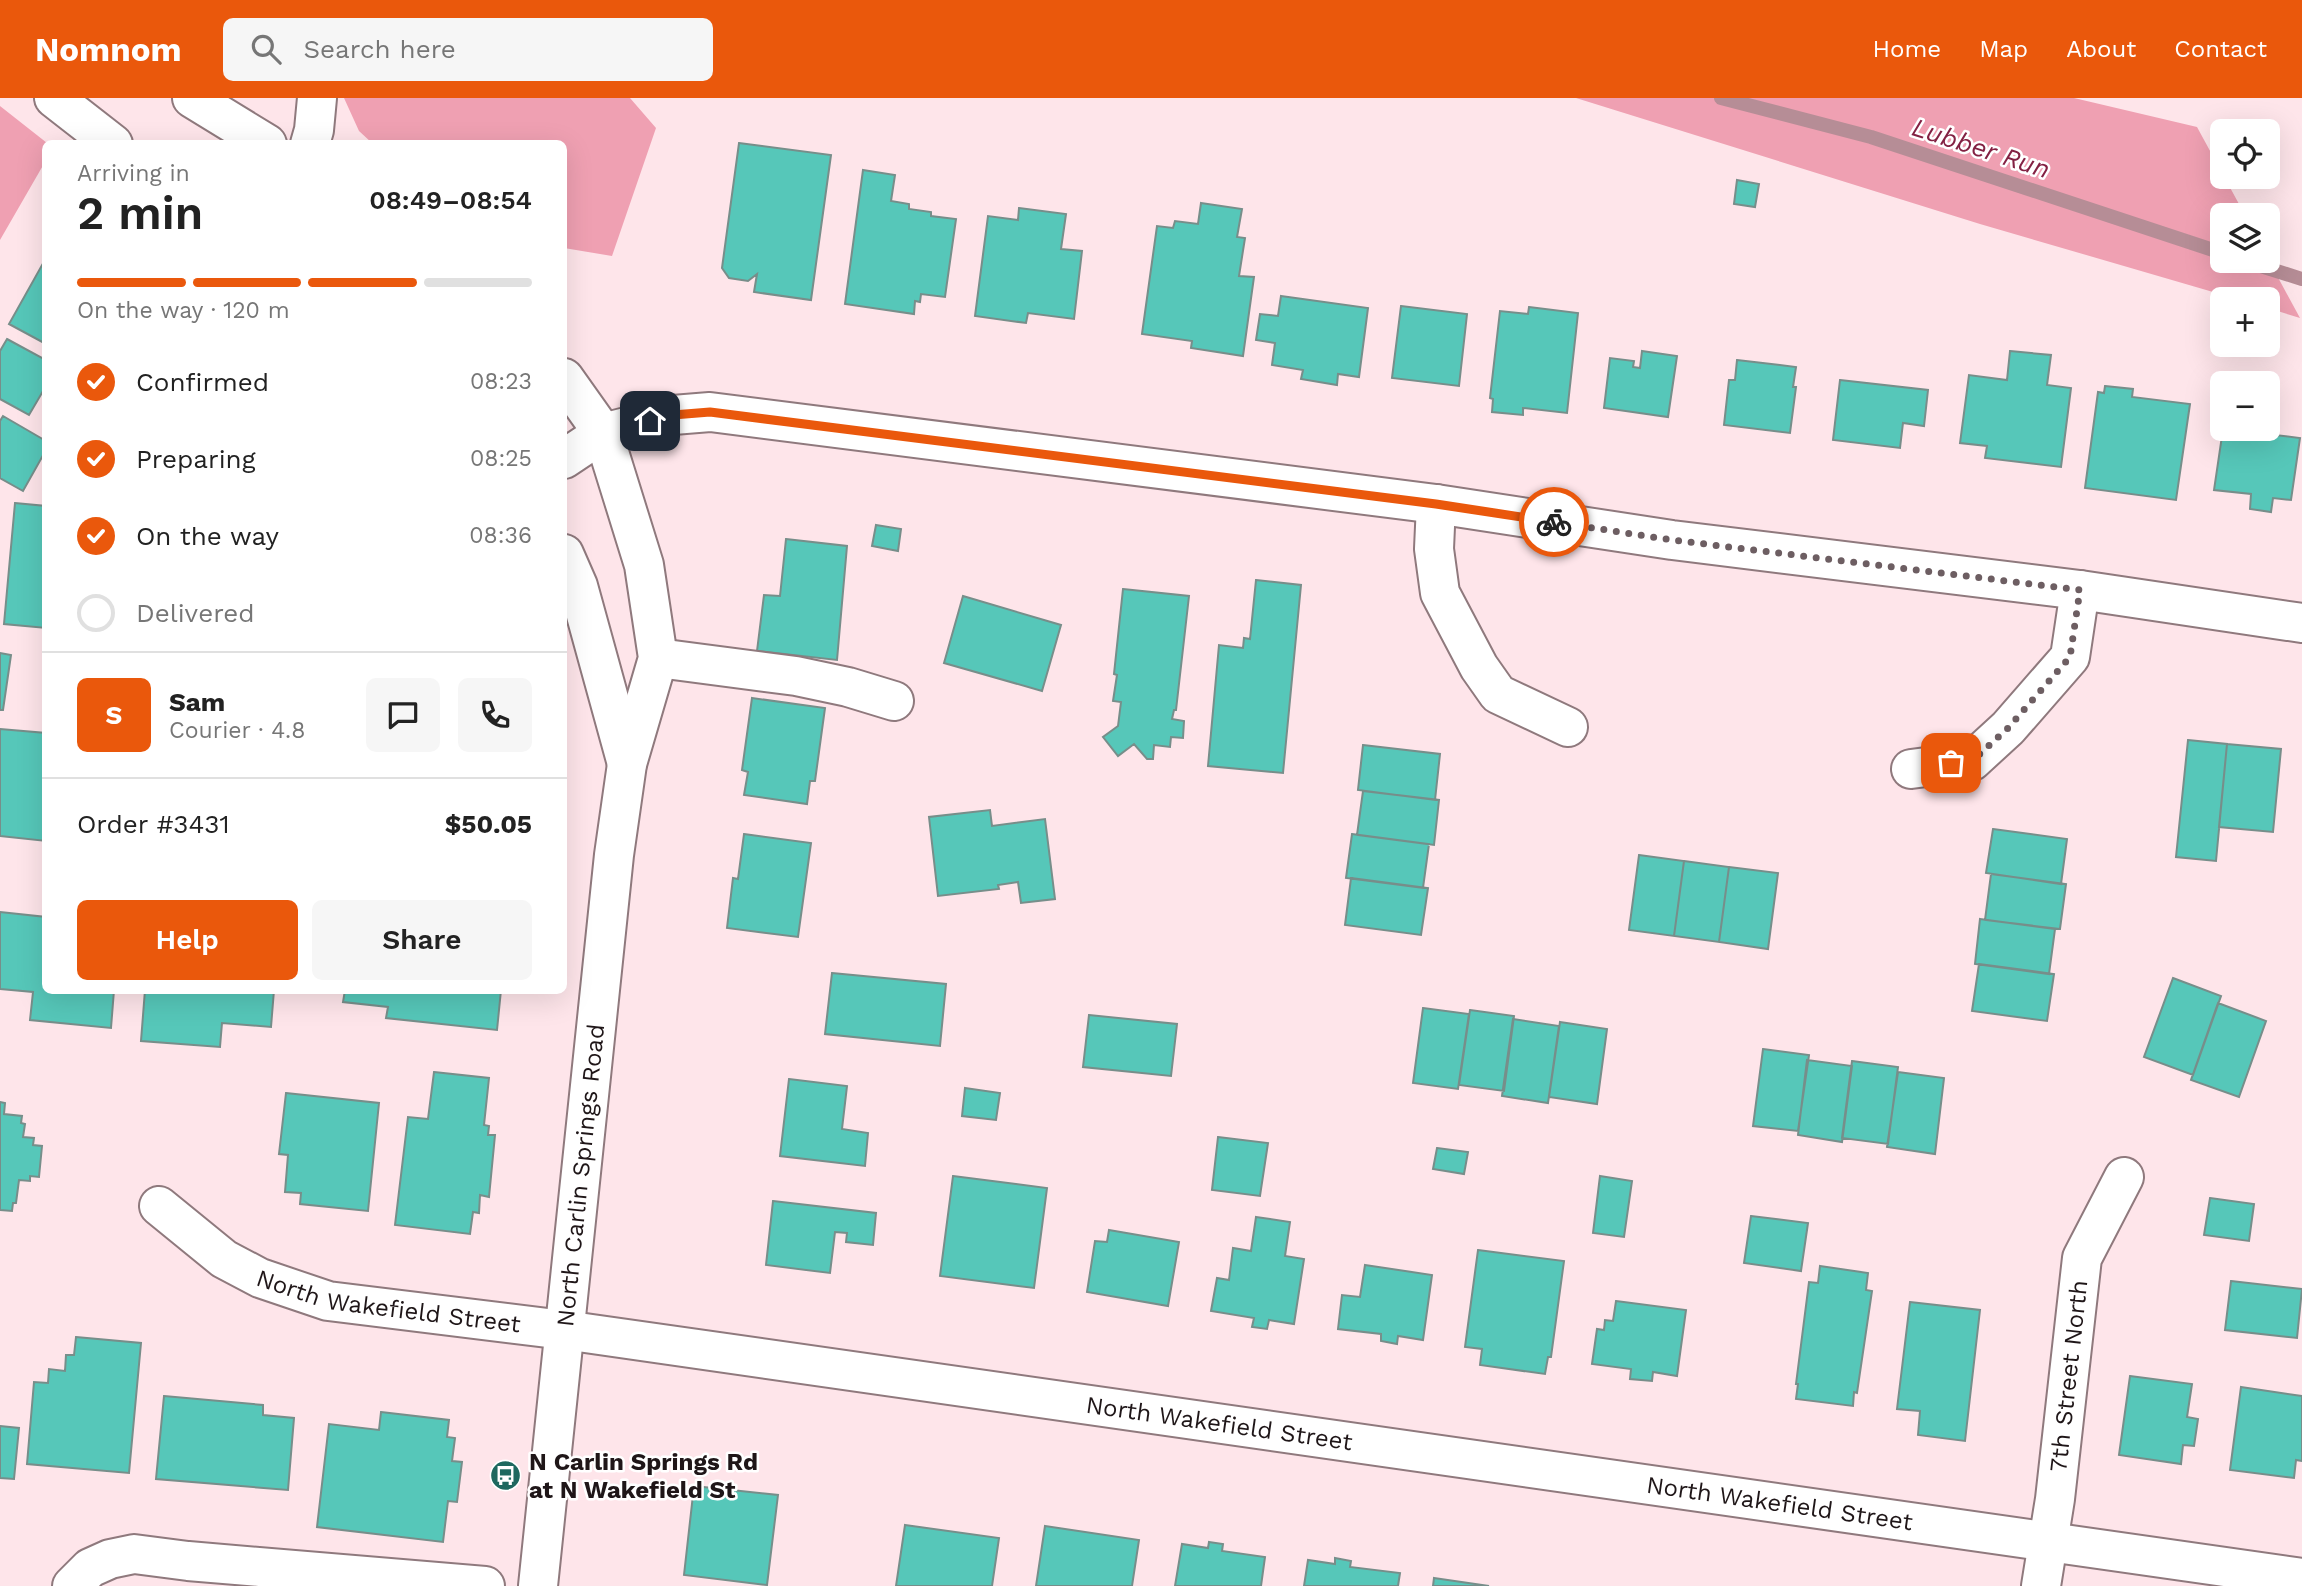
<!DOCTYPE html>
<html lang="en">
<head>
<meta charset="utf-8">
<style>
	body { margin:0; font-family:"Work Sans",sans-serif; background:#f6f6f6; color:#222; height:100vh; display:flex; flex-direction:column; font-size:26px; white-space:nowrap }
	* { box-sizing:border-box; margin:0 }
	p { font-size:23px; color:#767676 }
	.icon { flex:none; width:38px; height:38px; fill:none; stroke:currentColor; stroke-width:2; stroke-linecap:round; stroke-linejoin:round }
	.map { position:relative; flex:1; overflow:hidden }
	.drawer { position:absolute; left:42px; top:42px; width:525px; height:854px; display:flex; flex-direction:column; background:#fff; border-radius:10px; box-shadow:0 7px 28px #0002 }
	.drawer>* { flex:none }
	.tools { position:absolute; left:2210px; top:21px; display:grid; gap:14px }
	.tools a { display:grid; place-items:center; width:70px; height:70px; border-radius:10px; background:#fff; box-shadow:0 7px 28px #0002; font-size:35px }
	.pin { position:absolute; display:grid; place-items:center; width:60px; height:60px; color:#fff; margin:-30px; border-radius:14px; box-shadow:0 4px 10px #0006 }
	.courier { position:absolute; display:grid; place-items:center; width:70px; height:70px; margin:-35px; border:5px solid #ea580c; border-radius:50%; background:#fff; color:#222; box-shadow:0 2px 9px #0007 }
	.summary em { font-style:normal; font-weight:600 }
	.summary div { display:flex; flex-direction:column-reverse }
	.summary { display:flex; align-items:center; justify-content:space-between; height:119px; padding:0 35px }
	h1 { font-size:46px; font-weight:600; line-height:52px }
	.bar { display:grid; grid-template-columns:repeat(4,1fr); gap:10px 7px; align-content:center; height:84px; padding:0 35px }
	.bar i { height:9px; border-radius:5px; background:#e0e0e0 }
	.bar .selected { background:#ea580c }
	.bar p { grid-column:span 4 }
	.line { display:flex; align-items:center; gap:18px; padding:0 35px; border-top:2px solid #e0e0e0 }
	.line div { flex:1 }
	.round { display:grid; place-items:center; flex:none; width:74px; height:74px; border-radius:10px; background:#f6f6f6 }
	ol { padding:0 35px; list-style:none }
	li { display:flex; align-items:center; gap:21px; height:77px }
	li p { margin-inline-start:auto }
	li .icon { padding:7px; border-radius:50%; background:#ea580c; color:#fff; stroke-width:4 }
	li:last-child { color:#767676 }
	li i { width:38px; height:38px; border:4px solid #e0e0e0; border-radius:50% }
	.primary-button { display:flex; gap:14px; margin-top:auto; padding:14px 35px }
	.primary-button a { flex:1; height:80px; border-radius:10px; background:#ea580c; color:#fff; font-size:28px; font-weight:600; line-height:80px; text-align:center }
	.primary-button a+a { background:#f6f6f6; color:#222 }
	header { display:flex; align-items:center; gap:42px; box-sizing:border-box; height:98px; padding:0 35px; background:#ea580c; color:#fff }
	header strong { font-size:33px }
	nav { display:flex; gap:38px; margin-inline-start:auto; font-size:24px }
	.search { width:490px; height:63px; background:#f6f6f6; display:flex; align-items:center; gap:18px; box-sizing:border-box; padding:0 24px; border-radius:10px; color:#767676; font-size:26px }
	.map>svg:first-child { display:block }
	.green { fill:#efa0b2 }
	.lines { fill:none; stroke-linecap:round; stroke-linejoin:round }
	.stream { stroke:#b68d96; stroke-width:14 }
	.building { fill:#56c7b9; stroke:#778e8a; stroke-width:2 }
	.minor-casing { stroke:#8f797d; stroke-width:42 }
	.major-casing { stroke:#8f797d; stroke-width:42 }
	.minor { stroke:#fff; stroke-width:38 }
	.major { stroke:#fff; stroke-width:38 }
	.done { stroke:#6d5e62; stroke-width:7; stroke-dasharray:0 12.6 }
	.route { stroke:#ea580c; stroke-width:9 }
	.labels { text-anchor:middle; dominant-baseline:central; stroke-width:5; stroke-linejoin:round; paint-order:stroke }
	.street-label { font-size:24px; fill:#1f1618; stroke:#fff }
	.poi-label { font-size:24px; font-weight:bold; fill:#1f1618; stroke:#fff; text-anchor:start }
	.water-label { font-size:26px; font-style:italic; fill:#832143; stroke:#fff }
</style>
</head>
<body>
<header>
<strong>Nomnom</strong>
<div class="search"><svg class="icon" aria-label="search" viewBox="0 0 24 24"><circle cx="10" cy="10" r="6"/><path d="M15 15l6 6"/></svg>Search here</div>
<nav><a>Home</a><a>Map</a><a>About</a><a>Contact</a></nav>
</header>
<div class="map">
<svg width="2302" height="1488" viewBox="0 0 2302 1488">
	<rect width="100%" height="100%" fill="#fee5ea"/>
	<!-- green -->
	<path class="green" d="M 344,0 L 630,0 L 656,30 L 612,158 L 564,150 L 564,46 L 372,45 L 359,33 Z
		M 1576,0 L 2074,0 L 2197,29 L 2245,117 L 2222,117 L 2222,163 L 2268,163 L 2268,161 L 2300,220 L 2268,210 L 2268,201 L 2237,201 L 1980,126 Z
		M 0,8 L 47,45 L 45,64 L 0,142 Z"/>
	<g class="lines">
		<!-- stream -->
		<path class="stream" d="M 1721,0 L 1871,39 L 2222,155
			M 2245,163 L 2302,181"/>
	</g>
	<!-- building -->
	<path class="building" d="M 739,45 L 831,57 L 811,202 L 754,194 L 757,176 L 748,183 L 729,180 L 722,170 Z
		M 863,72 L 895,77 L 891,103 L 909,106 L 909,111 L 931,114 L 931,118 L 956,121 L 945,199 L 921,196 L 920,204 L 915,203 L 914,216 L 845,206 Z
		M 1737,82 L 1759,86 L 1755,109 L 1734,106 Z
		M 1201,105 L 1242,111 L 1237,139 L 1245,140 L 1239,178 L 1254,179 L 1243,258 L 1191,250 L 1192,243 L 1142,236 L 1157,128 L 1173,130 L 1175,123 L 1198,126 Z
		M 1019,110 L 1066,116 L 1061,151 L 1082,153 L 1074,221 L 1028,215 L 1026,225 L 975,218 L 988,118 L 1018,122 Z
		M 46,160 L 46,246 L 9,226 Z
		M 1281,198 L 1368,210 L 1359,279 L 1338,276 L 1337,287 L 1301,281 L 1303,272 L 1272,267 L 1275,245 L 1256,242 L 1260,216 L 1278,218 Z
		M 1401,208 L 1467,216 L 1459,288 L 1392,280 Z
		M 1529,209 L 1578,215 L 1567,315 L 1523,310 L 1523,317 L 1492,314 L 1493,301 L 1490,300 L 1500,213 L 1528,216 Z
		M 7,241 L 46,262 L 46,288 L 29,317 L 0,301 L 0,253 Z
		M 1642,253 L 1677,258 L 1668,319 L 1604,310 L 1610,260 L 1634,263 L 1633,269 L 1640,270 Z
		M 2010,253 L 2051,257 L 2047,287 L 2071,290 L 2061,369 L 1985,360 L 1987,348 L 1960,345 L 1969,277 L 2007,282 Z
		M 1737,262 L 1796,269 L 1793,289 L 1796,289 L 1790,335 L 1724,327 L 1729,282 L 1735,282 Z
		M 1840,282 L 1928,292 L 1924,328 L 1903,325 L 1900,350 L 1833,342 Z
		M 2105,288 L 2133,291 L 2132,299 L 2190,306 L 2176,402 L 2085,390 L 2098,294 L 2104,295 Z
		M 3,318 L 46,343 L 46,352 L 23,393 L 0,380 L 0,323 Z
		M 2223,331 L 2300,340 L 2291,402 L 2273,400 L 2271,414 L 2250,411 L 2251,396 L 2214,392 Z
		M 15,405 L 46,408 L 46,530 L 4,526 Z
		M 876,427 L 901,431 L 898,453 L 872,448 Z
		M 786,441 L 847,448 L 837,562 L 757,553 L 764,497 L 780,498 Z
		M 1256,482 L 1301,487 L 1283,675 L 1208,668 L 1219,547 L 1243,550 L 1244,540 L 1250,541 Z
		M 1123,491 L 1189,498 L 1176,612 L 1174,612 L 1172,621 L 1184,623 L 1183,640 L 1171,639 L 1170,649 L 1154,647 L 1153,661 L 1147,661 L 1134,646 L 1118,658 L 1103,639 L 1118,628 L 1121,604 L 1113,603 L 1117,577 L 1114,576 Z
		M 963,498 L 1061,527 L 1042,593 L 944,565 Z
		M 0,555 L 11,557 L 3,612 L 0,612 Z
		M 752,600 L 825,610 L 815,683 L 810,683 L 807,706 L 744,697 L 748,674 L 742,672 Z
		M 0,631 L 46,635 L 46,743 L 0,738 Z
		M 2188,642 L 2227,646 L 2216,763 L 2176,759 Z
		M 2227,646 L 2281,651 L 2273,734 L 2219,729 Z
		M 1363,647 L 1440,656 L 1435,702 L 1358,692 Z
		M 1363,693 L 1439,702 L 1434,747 L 1357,737 Z
		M 990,712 L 992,728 L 1045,721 L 1055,801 L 1021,805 L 1018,784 L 998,787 L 999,791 L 938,798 L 929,719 Z
		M 1993,731 L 2067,741 L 2061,786 L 1986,775 Z
		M 744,736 L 811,745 L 798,839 L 727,830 L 733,780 L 738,781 Z
		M 1352,736 L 1429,746 L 1423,790 L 1346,780 Z
		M 1639,757 L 1684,763 L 1674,838 L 1629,832 Z
		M 1684,763 L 1729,769 L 1719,844 L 1674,838 Z
		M 1729,769 L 1778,775 L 1768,851 L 1719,844 Z
		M 1991,776 L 2066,786 L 2060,831 L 1985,822 Z
		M 1351,780 L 1428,790 L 1421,837 L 1345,827 Z
		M 0,814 L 46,819 L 46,892 L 114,892 L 111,930 L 30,922 L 33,894 L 0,891 Z
		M 1980,821 L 2055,831 L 2049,876 L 1975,866 Z
		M 1979,866 L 2054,876 L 2047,923 L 1972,913 Z
		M 832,875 L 946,886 L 940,948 L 825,936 Z
		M 2173,880 L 2221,898 L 2193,977 L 2144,959 Z
		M 145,892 L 274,892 L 271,929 L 222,925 L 220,949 L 141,943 Z
		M 345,892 L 501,892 L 497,932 L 386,920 L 388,909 L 343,904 Z
		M 2218,905 L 2266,923 L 2239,999 L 2191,982 Z
		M 1423,910 L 1469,916 L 1458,991 L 1413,985 Z
		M 1470,912 L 1514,918 L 1504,993 L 1459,987 Z
		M 1089,917 L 1177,926 L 1171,978 L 1083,969 Z
		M 1513,921 L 1559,928 L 1548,1005 L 1502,998 Z
		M 1560,924 L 1607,931 L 1597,1006 L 1549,999 Z
		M 1763,951 L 1809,957 L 1798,1033 L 1753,1028 Z
		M 1807,962 L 1852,968 L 1842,1044 L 1798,1037 Z
		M 1852,963 L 1898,969 L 1888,1046 L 1842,1040 Z
		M 434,974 L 489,980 L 484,1027 L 489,1028 L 488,1037 L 495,1037 L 489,1099 L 480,1097 L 479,1115 L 473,1114 L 470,1136 L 395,1127 L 408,1019 L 428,1021 Z
		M 1898,974 L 1944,980 L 1935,1056 L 1887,1049 Z
		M 789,981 L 847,988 L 842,1031 L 868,1035 L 865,1068 L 780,1058 Z
		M 965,990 L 1000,995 L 996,1022 L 962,1018 Z
		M 286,995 L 379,1005 L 368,1113 L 300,1106 L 301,1095 L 285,1094 L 288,1057 L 279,1056 Z
		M 0,1004 L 5,1005 L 4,1016 L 22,1018 L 21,1025 L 25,1026 L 23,1039 L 34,1040 L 33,1047 L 42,1048 L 39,1079 L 30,1078 L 30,1083 L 19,1082 L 16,1105 L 13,1105 L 12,1113 L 0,1112 Z
		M 1218,1039 L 1268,1045 L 1260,1098 L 1212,1092 Z
		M 1437,1050 L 1468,1054 L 1464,1076 L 1433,1071 Z
		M 953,1078 L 1047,1090 L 1034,1190 L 940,1178 Z
		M 1600,1078 L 1632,1083 L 1624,1139 L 1593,1135 Z
		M 2210,1100 L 2254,1106 L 2249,1143 L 2204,1137 Z
		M 773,1103 L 876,1115 L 873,1147 L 846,1144 L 847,1135 L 835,1134 L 830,1175 L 766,1167 Z
		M 1751,1118 L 1808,1125 L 1801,1173 L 1744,1165 Z
		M 1256,1119 L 1290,1124 L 1285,1158 L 1304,1161 L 1294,1226 L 1269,1222 L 1267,1231 L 1252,1229 L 1254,1220 L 1211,1213 L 1217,1180 L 1229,1182 L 1233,1150 L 1251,1153 Z
		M 1109,1132 L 1179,1144 L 1168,1208 L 1087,1194 L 1095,1143 L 1107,1144 Z
		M 1478,1152 L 1564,1163 L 1551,1259 L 1548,1259 L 1545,1276 L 1480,1267 L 1482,1251 L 1465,1249 Z
		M 1365,1167 L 1432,1177 L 1423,1242 L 1398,1238 L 1397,1246 L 1381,1243 L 1381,1236 L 1338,1231 L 1342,1197 L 1360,1199 Z
		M 1820,1168 L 1868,1175 L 1866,1192 L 1872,1193 L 1857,1295 L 1854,1294 L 1853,1308 L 1796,1301 L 1798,1286 L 1796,1286 L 1809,1184 L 1818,1185 Z
		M 2231,1183 L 2302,1191 L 2297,1240 L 2225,1232 Z
		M 1616,1203 L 1686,1212 L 1677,1278 L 1653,1274 L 1652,1283 L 1630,1281 L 1631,1271 L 1592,1266 L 1597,1231 L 1604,1232 L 1605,1222 L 1613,1223 Z
		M 1910,1204 L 1980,1212 L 1965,1343 L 1918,1337 L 1920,1313 L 1897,1311 Z
		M 76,1239 L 141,1245 L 129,1375 L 27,1366 L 34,1284 L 48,1285 L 49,1271 L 65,1273 L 66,1257 L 74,1257 Z
		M 2130,1278 L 2192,1286 L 2187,1319 L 2198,1321 L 2194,1348 L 2183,1347 L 2181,1366 L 2119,1357 Z
		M 2241,1289 L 2302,1298 L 2302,1363 L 2296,1362 L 2294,1380 L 2230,1372 Z
		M 164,1298 L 263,1307 L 263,1317 L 294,1320 L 288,1392 L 156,1381 Z
		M 381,1314 L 449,1322 L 447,1339 L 455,1340 L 452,1363 L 462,1364 L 457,1404 L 448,1403 L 443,1444 L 317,1429 L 329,1326 L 379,1332 Z
		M 0,1328 L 19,1330 L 14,1381 L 0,1380 Z
		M 694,1388 L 778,1397 L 767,1487 L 684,1477 Z
		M 905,1427 L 999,1440 L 992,1488 L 896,1488 Z
		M 1045,1428 L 1139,1442 L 1132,1488 L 1036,1488 Z
		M 1209,1444 L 1223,1446 L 1222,1453 L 1265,1459 L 1261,1488 L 1175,1488 L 1182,1446 L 1208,1450 Z
		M 1335,1460 L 1351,1463 L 1350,1469 L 1400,1475 L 1398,1488 L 1304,1488 L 1308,1462 L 1335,1466 Z
		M 1434,1480 L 1489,1488 L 1433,1488 Z"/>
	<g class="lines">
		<defs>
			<g id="minor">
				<path d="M 564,361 L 603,335 L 673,317 L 710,314 L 1436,406 L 1672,442 L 2080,492 L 2302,525"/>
				<path d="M 1436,406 L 1434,451 L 1440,495 L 1479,569 L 1498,596 L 1568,629"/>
				<path d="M 658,560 L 796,578 L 848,589 L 894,603"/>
				<path d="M 1911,671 L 1972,663 L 2008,630 L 2070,559 L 2080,492"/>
				<path id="s1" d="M 159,1108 L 224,1161 L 260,1180 L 328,1203 L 564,1232 L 2302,1480"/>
				<path d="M 72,1488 L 90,1470 L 110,1461 L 134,1456 L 188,1463 L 485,1488"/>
				<path id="s2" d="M 2041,1488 L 2055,1401 L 2082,1160 L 2124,1079"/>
			</g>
			<g id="major">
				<path d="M 54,0 L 113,46"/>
				<path d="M 192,0 L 267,46"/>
				<path d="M 310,46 L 314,32 L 317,0"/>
				<path d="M 564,456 L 578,488 L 627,666"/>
				<path id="s3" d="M 538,1488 L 614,757 L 627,666 L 658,560 L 644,467 L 603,335 L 564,280"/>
			</g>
		</defs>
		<!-- minor casing -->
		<use href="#minor" class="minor-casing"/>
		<!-- major casing -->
		<use href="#major" class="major-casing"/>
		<!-- minor -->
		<use href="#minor" class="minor"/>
		<!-- major -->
		<use href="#major" class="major"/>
	</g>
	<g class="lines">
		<!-- done -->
		<path class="done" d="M 1554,424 L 1672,442 L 2080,492 L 2070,559 L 2008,630 L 1972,663 L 1951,665"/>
		<!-- route -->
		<path class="route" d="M 650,323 L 673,317 L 710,314 L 1436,406 L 1554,424"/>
	</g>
	<!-- icons -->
	<defs>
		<symbol id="bus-disc" viewBox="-11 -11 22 22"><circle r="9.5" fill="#1e685f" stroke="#fff"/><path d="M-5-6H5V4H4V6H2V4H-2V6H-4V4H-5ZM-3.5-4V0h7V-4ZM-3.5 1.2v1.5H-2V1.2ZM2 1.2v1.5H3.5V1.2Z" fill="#fff"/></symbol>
	</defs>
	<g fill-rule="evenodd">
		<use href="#bus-disc" x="488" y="1360" width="35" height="35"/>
	</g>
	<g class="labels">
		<!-- street labels -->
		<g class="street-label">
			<text stroke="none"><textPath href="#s3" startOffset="413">North Carlin Springs Road</textPath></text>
			<text stroke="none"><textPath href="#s1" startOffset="256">North Wakefield Street</textPath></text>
			<text stroke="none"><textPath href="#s2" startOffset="212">7th Street North</textPath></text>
			<text stroke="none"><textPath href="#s1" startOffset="1096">North Wakefield Street</textPath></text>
			<text stroke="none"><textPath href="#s1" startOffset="1662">North Wakefield Street</textPath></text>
		</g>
		<!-- poi labels -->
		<g class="poi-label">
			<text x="529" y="1364">N Carlin Springs Rd<tspan x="529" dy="28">at N Wakefield St</tspan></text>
		</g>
		<!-- water labels -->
		<g class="water-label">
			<text transform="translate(1981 50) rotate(18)">Lubber Run</text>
		</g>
	</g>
</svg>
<div class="tools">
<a><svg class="icon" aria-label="locate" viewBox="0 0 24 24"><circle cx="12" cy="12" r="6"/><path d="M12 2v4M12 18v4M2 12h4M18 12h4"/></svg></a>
<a><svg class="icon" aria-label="layers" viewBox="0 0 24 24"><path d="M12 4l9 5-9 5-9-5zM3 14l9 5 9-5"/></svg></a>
<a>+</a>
<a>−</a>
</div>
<div class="pin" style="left:1951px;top:665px;background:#ea580c"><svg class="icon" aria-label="bag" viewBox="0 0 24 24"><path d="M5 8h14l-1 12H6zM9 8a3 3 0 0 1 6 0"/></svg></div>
<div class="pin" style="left:650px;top:323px;background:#1f2937"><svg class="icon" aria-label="home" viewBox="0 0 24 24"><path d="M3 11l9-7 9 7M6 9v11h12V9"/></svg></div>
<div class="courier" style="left:1554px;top:424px"><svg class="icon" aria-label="bike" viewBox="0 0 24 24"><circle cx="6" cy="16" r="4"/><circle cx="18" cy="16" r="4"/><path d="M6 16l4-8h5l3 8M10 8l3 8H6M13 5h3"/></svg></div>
<section class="drawer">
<div class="summary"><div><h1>2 min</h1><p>Arriving in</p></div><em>08:49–08:54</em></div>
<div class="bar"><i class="selected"></i><i class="selected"></i><i class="selected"></i><i></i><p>On the way · 120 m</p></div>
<ol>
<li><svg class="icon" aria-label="check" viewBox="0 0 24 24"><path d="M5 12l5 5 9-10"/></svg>Confirmed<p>08:23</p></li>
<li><svg class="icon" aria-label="check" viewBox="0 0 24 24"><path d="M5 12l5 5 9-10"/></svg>Preparing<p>08:25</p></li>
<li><svg class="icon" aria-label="check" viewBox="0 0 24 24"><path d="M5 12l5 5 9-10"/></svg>On the way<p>08:36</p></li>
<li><i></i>Delivered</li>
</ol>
<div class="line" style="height:126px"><b class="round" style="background:#ea580c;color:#fff">S</b><div><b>Sam</b><p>Courier · 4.8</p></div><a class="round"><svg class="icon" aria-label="chat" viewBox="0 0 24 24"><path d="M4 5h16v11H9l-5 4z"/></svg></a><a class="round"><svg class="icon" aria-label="phone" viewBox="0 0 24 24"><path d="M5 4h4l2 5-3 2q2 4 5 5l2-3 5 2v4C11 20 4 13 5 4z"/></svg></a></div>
<div class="line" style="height:91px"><div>Order #3431</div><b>$50.05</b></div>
<div class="primary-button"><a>Help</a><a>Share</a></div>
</section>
</div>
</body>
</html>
